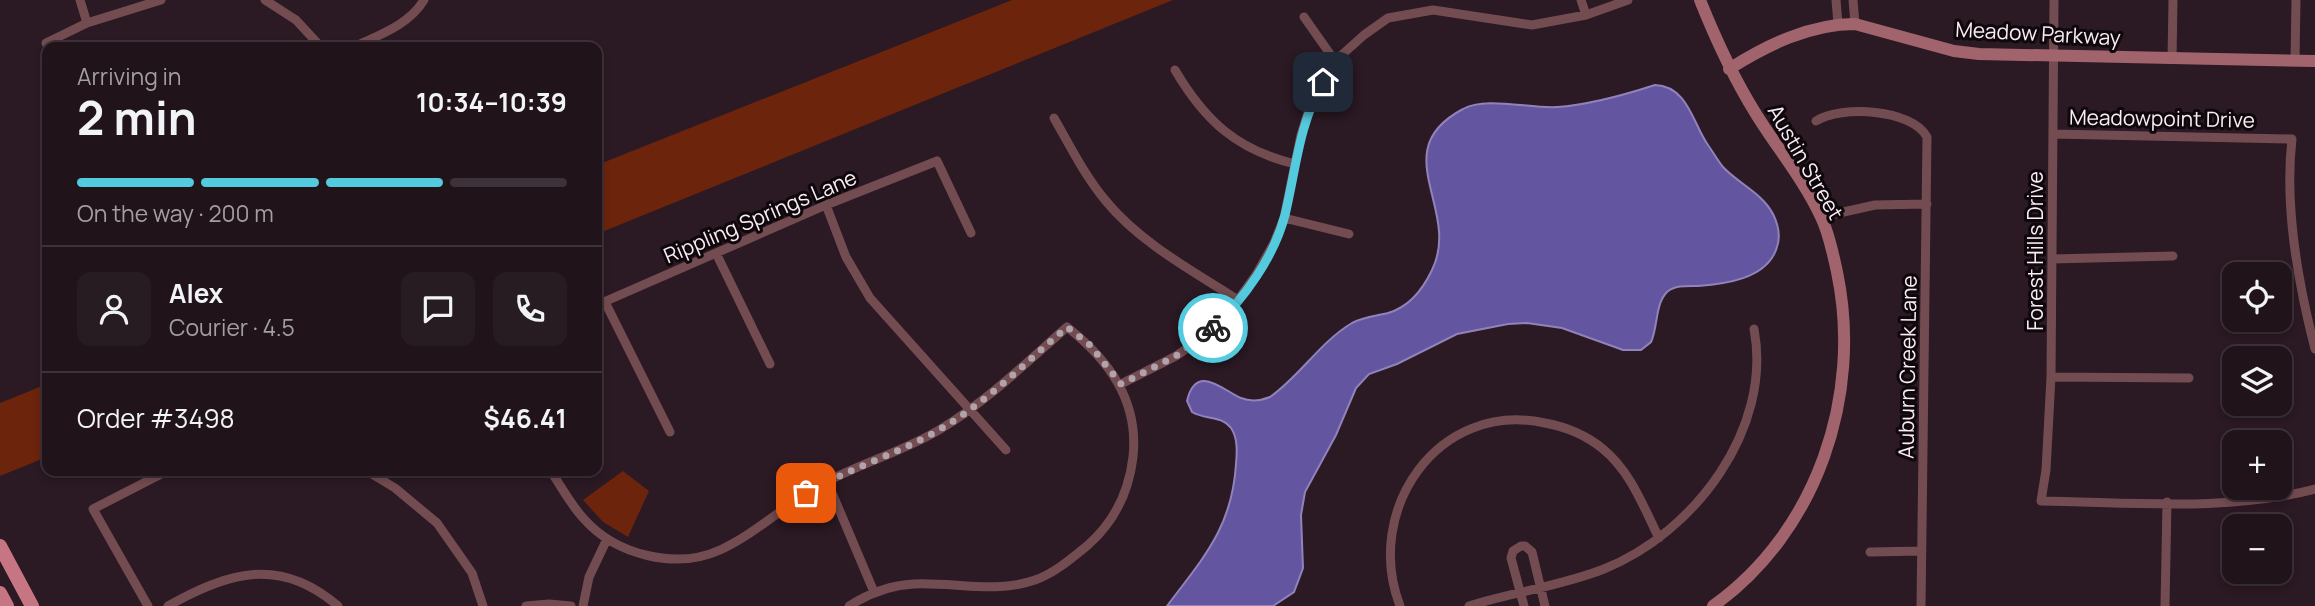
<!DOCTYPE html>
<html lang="en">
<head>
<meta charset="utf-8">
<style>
	body { margin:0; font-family:Manrope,sans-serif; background:#281c23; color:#f1f3f6; height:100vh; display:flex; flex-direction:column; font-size:26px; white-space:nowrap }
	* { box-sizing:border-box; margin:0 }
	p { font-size:23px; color:#a29ea2 }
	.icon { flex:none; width:38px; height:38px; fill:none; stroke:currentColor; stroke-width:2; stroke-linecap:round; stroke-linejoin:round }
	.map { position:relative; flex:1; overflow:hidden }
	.drawer { position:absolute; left:42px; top:42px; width:560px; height:434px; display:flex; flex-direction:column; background:#20131a; border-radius:14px; box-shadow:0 4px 10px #0003,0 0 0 2px #3d3239 }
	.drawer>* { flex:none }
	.controls { position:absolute; left:2222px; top:262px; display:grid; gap:14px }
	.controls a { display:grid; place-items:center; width:70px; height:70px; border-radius:14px; background:#20131a; box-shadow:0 4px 10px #0003,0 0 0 2px #3d3239; font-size:35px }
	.pin { position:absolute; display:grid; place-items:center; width:60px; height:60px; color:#fff; margin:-30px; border-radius:14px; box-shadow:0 4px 10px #0006 }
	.courier { position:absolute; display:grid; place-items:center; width:70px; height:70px; margin:-35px; border:5px solid #54cade; border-radius:50%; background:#fff; color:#222; box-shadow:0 2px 9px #0007 }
	.overview em { font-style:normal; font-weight:700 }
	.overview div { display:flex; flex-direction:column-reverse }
	.overview { display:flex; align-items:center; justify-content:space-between; height:119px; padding:0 35px }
	h1 { font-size:46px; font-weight:700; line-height:52px }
	.bar { display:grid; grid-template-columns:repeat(4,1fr); gap:10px 7px; align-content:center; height:84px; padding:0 35px }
	.bar i { height:9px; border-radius:5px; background:#3d3239 }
	.bar .on { background:#54cade }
	.bar p { grid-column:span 4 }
	.line { display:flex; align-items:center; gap:18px; padding:0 35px; border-top:2px solid #3d3239 }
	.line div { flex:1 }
	.round { display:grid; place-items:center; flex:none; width:74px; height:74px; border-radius:14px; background:#281c23 }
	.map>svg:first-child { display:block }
	.green { fill:#6c240c }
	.water { fill:#6455a1; stroke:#9183ba; stroke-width:2 }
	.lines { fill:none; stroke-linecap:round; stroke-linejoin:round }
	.street { stroke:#734c51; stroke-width:9 }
	.secondary { stroke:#a2646c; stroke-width:12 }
	.primary { stroke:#c67682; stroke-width:14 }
	.done { stroke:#b1a3aa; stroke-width:7; stroke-dasharray:0 12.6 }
	.route { stroke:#54cade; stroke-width:9 }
	.labels { text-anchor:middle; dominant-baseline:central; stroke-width:6; stroke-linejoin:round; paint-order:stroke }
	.street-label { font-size:21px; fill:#f9edf3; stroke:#0e070b }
</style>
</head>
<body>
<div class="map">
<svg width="2315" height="606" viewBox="0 0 2315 606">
	<rect width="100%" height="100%" fill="#2b1923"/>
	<!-- green -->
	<path class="green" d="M 1012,0 L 1173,0 L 597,234 L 597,165 Z
		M 47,384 L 47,457 L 0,476 L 0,403 Z
		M 623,471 L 649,491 L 628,537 L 603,522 L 583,500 Z"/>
	<!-- water -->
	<path class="water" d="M 1655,85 C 1688,86 1693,124 1708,145 C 1713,152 1718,161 1723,167 C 1739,184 1762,193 1773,214 C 1779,226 1781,238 1776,250 C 1765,279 1725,284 1698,286 C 1688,286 1675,285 1667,292 C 1655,304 1658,327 1651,342 L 1641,350 L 1623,350 L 1562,328 L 1527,323 L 1508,324 L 1457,334 L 1397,364 L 1369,374 L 1356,388 L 1336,435 L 1305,492 L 1301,515 L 1303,568 L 1294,592 L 1273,606 L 1167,606 C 1203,558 1232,528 1236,464 C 1237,453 1238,438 1231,428 C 1221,415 1205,420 1192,412 L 1187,401 C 1196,361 1225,392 1241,398 C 1251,402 1260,401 1270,397 C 1300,376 1320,342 1352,323 C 1363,317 1376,316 1388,313 C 1409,307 1423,289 1432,270 C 1462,209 1384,151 1463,109 C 1485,96 1531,109 1557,107 C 1590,105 1624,95 1655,85 Z"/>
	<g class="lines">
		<!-- street -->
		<path class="street" d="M 80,0 L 87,23
			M 265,0 L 296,20 L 321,47
			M 1581,0 L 1586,15
			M 1836,0 L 1838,24
			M 1853,0 L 1855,24
			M 2054,0 L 2051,377 L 2046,470 L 2041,501 C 2131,502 2227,512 2315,489
			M 1304,17 L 1335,61
			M 48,47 L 46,43 L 87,23 L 161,0
			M 354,47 C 379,35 409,25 424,0
			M 2172,59 L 2173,0
			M 2295,61 L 2296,0
			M 1175,70 C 1205,121 1237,150 1295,164
			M 1054,118 C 1070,146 1085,176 1105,200 C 1140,243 1193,271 1238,300
			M 1816,121 C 1841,105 1912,109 1927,137 L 1921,606
			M 2053,134 L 2292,139 C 2284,207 2298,283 2315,349
			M 826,205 L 846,257 L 870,298 L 1006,450
			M 1821,217 L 1875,205 L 1927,204
			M 1284,218 L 1349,234
			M 716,253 L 770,364
			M 2052,259 L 2173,256
			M 605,302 L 670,432
			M 597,305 L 826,205 L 937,161 L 971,233
			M 2051,377 L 2189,378
			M 1121,384 L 1176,356 L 1196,342 L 1238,300 L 1256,275 L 1274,243 L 1284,218 L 1301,135 L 1311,103 L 1335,61 L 1364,35 L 1388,18 L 1433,10 L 1532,25 L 1586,15 L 1628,0
			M 367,471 L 395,488 L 437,523 L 472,573 L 483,606
			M 551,471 C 561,487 571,505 584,519 C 616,555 676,570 720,550 C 759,532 790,500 828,481 C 864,462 904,451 939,430 C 987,401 1026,363 1067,327 C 1109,360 1139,401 1133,457 C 1129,491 1114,522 1088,545 C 1072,558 1055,573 1035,580 C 995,594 955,582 914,584 C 890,585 868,594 849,606
			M 827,481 L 874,592
			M 1870,552 L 1922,551
			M 148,606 L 93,509 L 167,471
			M 168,606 C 228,572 280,556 338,606
			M 526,606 L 549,604 L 571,606
			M 583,606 L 589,577 L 607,539
			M 1400,606 C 1363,510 1438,400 1545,423 C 1567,427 1586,435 1603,449 C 1631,472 1643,506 1659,538
			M 1469,606 C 1513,592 1561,586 1604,569 C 1694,533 1773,429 1754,329
			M 1524,606 L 1511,558 L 1513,551 L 1521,546 L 1525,546 L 1532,552 L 1545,606
			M 2165,606 L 2167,502"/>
		<!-- secondary -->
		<path class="secondary" d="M 1700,0 C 1716,40 1733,77 1756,114 C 1777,148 1804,180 1821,217 C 1829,233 1833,254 1837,272 C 1863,395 1817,532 1713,606
			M 1729,69 C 1767,45 1810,24 1855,24 L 1954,51 L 1979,54 L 2315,61"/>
		<!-- primary -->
		<path class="primary" d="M 0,546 L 32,606
			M 0,593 L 7,606"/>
	</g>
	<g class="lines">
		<!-- done -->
		<path class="done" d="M 806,493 C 848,469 895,455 937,431 C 986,403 1025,363 1067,327 L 1089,344 L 1121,384 L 1176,356 L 1213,328"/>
		<!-- route -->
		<path class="route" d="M 1213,328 C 1244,299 1274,257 1285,215 C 1296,169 1299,124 1323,82"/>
	</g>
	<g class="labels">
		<!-- street labels -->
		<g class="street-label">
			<text transform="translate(2038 33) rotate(3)">Meadow Parkway</text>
			<text transform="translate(2162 118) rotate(1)">Meadowpoint Drive</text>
			<text transform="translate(1806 162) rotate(60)">Austin Street</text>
			<text transform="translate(760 216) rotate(-23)">Rippling Springs Lane</text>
			<text transform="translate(2035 251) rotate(-90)">Forest Hills Drive</text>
			<text transform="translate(1907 367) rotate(-89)">Auburn Creek Lane</text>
		</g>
	</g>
</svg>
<div class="controls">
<a><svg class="icon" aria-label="locate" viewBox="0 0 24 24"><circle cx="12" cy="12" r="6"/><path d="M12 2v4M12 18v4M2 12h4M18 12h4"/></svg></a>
<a><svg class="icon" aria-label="layers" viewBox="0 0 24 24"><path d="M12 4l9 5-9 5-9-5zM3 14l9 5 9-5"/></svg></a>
<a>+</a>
<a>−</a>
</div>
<div class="pin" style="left:806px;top:493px;background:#ea580c"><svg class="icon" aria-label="bag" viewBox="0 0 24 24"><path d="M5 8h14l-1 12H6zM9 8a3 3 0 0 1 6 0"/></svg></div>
<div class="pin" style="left:1323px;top:82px;background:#1f2937"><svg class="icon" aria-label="home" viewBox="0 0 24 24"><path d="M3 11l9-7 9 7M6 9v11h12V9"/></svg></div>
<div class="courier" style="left:1213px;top:328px"><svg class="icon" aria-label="bike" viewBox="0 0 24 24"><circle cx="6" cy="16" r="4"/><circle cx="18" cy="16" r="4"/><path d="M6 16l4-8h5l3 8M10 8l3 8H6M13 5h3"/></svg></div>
<section class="drawer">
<div class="overview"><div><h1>2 min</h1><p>Arriving in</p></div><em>10:34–10:39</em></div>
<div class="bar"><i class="on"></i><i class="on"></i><i class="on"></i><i></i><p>On the way · 200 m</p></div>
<div class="line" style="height:126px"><a class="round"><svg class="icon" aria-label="person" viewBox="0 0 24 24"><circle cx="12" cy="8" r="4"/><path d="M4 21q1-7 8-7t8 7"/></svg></a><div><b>Alex</b><p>Courier · 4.5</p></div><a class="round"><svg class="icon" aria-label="chat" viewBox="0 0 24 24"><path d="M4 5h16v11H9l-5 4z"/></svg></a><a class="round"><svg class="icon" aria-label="phone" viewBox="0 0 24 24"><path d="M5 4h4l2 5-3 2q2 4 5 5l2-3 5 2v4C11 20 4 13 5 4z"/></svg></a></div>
<div class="line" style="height:91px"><div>Order #3498</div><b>$46.41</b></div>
</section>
</div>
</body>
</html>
